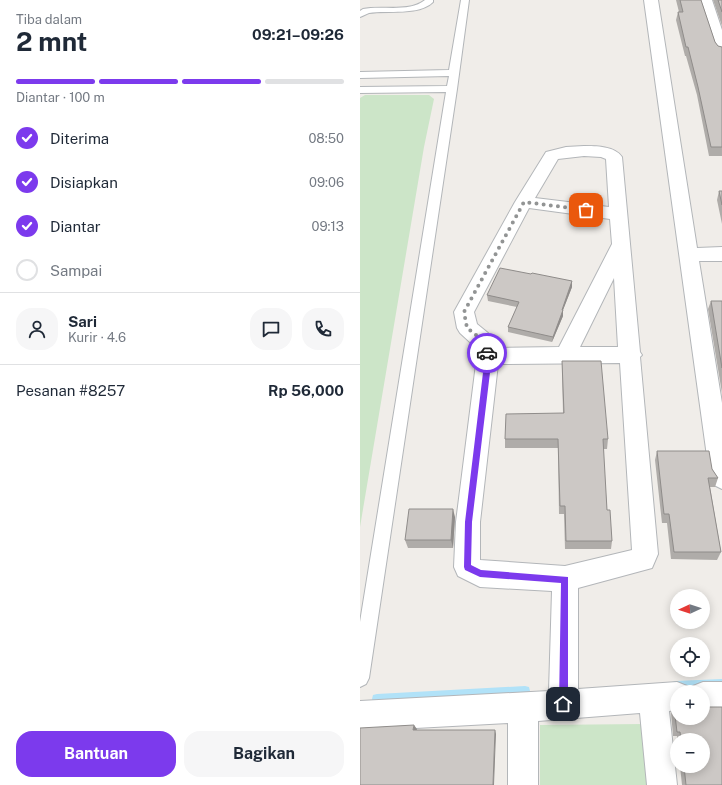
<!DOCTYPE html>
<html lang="id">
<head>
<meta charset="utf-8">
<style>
	body { margin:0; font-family:"Public Sans",sans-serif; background:#f6f6f7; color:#1f2937; height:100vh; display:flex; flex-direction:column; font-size:15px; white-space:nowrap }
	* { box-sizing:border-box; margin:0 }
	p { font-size:13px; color:#747a83 }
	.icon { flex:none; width:22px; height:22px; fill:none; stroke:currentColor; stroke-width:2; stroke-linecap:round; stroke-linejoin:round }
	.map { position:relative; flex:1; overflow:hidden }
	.panel { display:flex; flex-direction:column; background:#fff; width:360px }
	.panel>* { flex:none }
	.needle { width:26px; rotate:267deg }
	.fabs { position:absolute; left:310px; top:589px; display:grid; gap:8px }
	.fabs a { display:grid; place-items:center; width:40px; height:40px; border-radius:50%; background:#fff; box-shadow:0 2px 10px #0003; font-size:20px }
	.pin { position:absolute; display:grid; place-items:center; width:34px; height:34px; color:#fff; margin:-17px; border-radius:8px; box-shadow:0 2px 6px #0006 }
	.courier { position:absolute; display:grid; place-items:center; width:40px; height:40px; margin:-20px; border:3px solid #7c3aed; border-radius:50%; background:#fff; color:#222; box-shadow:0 1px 5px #0007 }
	.headline em { font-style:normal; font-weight:700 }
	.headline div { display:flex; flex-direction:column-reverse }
	.headline { display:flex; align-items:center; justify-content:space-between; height:68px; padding:0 16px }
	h1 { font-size:26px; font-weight:700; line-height:30px }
	.bar { display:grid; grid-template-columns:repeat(4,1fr); gap:6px 4px; align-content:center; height:48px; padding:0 16px }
	.bar i { height:5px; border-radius:3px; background:#e0e1e3 }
	.bar .selected { background:#7c3aed }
	.bar p { grid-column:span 4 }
	.line { display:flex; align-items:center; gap:10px; padding:0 16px; border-top:1px solid #e0e1e3 }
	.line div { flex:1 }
	.round { display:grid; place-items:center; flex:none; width:42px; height:42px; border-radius:16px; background:#f6f6f7 }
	ol { padding:0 16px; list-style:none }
	li { display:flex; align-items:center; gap:12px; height:44px }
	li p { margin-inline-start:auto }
	li .icon { padding:4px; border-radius:50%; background:#7c3aed; color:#fff; stroke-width:4 }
	li:last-child { color:#747a83 }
	li i { width:22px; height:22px; border:2px solid #e0e1e3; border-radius:50% }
	.action { display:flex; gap:8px; margin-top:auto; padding:8px 16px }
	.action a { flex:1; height:46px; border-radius:16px; background:#7c3aed; color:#fff; font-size:16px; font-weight:700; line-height:46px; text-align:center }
	.action a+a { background:#f6f6f7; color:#1f2937 }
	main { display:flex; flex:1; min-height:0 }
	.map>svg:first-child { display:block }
	.green { fill:#cce5c8 }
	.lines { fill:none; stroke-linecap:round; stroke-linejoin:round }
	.stream { fill:#b1e2f8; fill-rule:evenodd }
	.service-casing { stroke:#b3b6b9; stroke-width:2 }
	.minor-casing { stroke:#b3b6b9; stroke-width:2 }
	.service { fill:#fff; fill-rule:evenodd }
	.minor { fill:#fff; fill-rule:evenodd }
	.wall { fill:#afaca9 }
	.shaded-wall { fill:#8f8c8a }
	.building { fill:#ccc8c5; stroke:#8f8c8a }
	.route { fill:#7c3aed }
	.done { stroke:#929494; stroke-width:4; stroke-dasharray:0 7.2 }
</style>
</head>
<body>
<main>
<section class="panel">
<div class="headline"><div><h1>2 mnt</h1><p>Tiba dalam</p></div><em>09:21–09:26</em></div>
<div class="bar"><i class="selected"></i><i class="selected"></i><i class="selected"></i><i></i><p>Diantar · 100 m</p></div>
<ol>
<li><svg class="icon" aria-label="check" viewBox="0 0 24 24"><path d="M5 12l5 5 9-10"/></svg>Diterima<p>08:50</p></li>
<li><svg class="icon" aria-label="check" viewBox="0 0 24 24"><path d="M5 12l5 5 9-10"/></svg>Disiapkan<p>09:06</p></li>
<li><svg class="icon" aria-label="check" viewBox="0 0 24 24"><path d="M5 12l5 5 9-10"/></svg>Diantar<p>09:13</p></li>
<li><i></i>Sampai</li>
</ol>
<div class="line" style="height:72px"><a class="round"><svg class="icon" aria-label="person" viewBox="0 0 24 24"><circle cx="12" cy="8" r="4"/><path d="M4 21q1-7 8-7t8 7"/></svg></a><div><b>Sari</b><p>Kurir · 4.6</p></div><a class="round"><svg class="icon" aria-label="chat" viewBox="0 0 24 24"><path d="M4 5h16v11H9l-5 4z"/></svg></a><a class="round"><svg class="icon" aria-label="phone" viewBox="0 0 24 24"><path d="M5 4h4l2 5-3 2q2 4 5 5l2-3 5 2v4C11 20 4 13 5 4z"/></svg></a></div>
<div class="line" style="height:52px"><div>Pesanan #8257</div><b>Rp 56,000</b></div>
<div class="action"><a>Bantuan</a><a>Bagikan</a></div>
</section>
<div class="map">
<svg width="362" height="785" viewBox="0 0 362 785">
	<rect width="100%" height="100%" fill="#f0ede9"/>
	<!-- green -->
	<path class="green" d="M 5,95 L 69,95 L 74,99 L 64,147 L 0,527 L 0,98 Z
		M 284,724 L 289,785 L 180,785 L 180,725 Z"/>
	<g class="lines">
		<!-- stream -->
		<path class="stream" d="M 362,679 L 362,689 L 316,691 L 312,690 L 311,686 L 312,682 L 316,681 Z
			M 165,686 L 169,687 L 170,691 L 169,695 L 165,696 L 17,704 L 13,703 L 12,699 L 13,695 L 17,694 Z"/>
		<defs>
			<path id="service" d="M 65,0 L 73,0 L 73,2 C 59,16 27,10 9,13 C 6,14 3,16 0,17 L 0,11 L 3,9 C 22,5 49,13 65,0 Z
				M 101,0 L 109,0 L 97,89 L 9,678 L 6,684 L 0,687 L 0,622 L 86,92 L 0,93 L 0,87 L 87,86 L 89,76 L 0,78 L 0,72 L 89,70 Z"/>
			<path id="minor" d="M 284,0 L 298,0 L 337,248 L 362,247 L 362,261 L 339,261 L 362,403 L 362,489 L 354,485 L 350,478 Z
				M 338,0 L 352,0 L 362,30 L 362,54 L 357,53 L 355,50 Z
				M 224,146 C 236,146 255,146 262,157 L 280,352 L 282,355 L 280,357 L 298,554 L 292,568 L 218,588 L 218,689 L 317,682 L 327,686 L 330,692 L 317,692 L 317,710 L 309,711 L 317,785 L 287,785 L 280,713 L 178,721 L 178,785 L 148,785 L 148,723 L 0,731 L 0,701 L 189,691 L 192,591 L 120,587 L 98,576 L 94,567 L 96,522 L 117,356 L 112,344 L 100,333 L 97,328 L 94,312 L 155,202 L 186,152 L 206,147 ZM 224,156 L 241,157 L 246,159 L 249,207 L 175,198 L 198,159 ZM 169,208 L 250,219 L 252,244 L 199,347 L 135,348 L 128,333 L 117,324 L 114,312 ZM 254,278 L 258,347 L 220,347 ZM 260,363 L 272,550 L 205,566 L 120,560 L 120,522 L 138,364 Z
				M 343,682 L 362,682 L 362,710 L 343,710 L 343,692 L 330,692 L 333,686 Z"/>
		</defs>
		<!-- service casing -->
		<use href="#service" class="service-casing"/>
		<!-- minor casing -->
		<use href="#minor" class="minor-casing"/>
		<!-- service -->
		<use href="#service" class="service"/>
		<!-- minor -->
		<use href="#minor" class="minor"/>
	</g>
	<!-- wall -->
	<path class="wall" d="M 316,0 L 341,0 L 355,42 L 358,46 L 362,47 L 362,156 L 349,156 L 337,95 L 326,56 L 325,56 L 316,20 L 318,12 L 319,12 Z
		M 353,0 L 362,0 L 362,26 Z
		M 359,191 L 362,191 L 362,224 L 357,200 Z
		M 171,274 L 212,281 L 212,287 L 203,310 L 203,316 L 192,342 L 148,332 L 148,327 L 157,307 L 128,301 L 127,295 Z
		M 351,301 L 362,301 L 362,393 L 348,309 Z
		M 202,361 L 248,439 L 247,449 L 243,449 L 247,510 L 252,541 L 251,549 L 205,549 L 204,514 L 199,514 L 198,448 L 145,448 L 145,439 L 203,413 L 202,371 Z
		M 297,451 L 352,469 L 358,478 L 355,487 L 350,487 L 361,552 L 357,560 L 311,559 L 307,523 L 302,523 L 295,460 Z
		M 95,517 L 93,548 L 48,548 L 45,540 Z
		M 343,700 L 346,700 L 347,707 L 362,707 L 362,785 L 322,785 L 320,766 L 343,766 L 343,740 L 317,740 L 317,736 L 313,736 L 311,712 L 314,707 L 317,707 L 317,718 L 343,718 Z"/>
	<!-- shaded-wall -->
	<path class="shaded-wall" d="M 212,281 L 212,287 L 203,310 L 203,316 L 192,342 L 193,337 Z
		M 93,509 L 95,517 L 93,548 L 91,540 Z
		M 54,725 L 57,729 L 56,734 L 53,730 Z
		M 135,730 L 136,734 L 134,785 L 133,785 Z"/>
	<!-- building -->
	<path class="building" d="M 320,0 L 341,0 L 355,42 L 358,46 L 362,47 L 362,147 L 351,147 L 338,87 L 328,47 L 326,47 L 318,12 L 323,12 Z
		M 358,0 L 362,0 L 362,12 Z
		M 359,191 L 362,191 L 362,205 Z
		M 140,268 L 171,274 L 172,273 L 212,281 L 202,310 L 203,310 L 193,337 L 148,327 L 159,302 L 127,295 Z
		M 351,301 L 362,301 L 362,368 Z
		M 202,361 L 241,361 L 248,439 L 243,439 L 247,510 L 250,510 L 252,541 L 206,541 L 205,506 L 200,506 L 198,439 L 145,439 L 146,414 L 204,413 Z
		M 297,451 L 349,451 L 352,469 L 358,478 L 348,478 L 361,552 L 314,552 L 309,514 L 304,514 Z
		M 49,509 L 93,509 L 91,540 L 45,540 Z
		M 343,700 L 346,700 L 347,707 L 362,707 L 362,785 L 326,785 L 324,766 L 343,766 L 343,740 L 321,740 L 320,732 L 317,732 L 314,707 L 317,707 L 317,718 L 343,718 Z
		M 54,725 L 53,730 L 135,730 L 133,785 L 0,785 L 0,728 Z"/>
	<!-- route -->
	<path class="route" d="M 127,350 L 129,351 L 132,356 L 112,522 L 111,565 L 121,570 L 208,577 L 208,704 L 206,707 L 203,708 L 200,707 L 199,704 L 201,583 L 120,577 L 105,570 L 104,567 L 105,522 L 125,356 L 124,353 Z"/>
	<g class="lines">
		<!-- done -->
		<path class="done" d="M 127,353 L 121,339 L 107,328 L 104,312 L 164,202 L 226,210"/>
	</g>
</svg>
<div class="fabs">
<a><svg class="needle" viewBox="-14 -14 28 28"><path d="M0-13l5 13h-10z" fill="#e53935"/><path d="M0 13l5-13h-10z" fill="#747a83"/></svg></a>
<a><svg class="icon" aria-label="locate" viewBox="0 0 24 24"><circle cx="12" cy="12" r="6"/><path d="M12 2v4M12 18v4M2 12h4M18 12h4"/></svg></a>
<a>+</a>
<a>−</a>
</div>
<div class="pin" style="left:226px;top:210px;background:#ea580c"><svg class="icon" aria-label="bag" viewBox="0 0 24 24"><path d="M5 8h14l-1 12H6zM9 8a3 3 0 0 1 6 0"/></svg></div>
<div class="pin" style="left:203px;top:704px;background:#1f2937"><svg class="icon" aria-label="home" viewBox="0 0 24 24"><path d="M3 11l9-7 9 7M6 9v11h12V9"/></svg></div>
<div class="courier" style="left:127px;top:353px"><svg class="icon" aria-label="car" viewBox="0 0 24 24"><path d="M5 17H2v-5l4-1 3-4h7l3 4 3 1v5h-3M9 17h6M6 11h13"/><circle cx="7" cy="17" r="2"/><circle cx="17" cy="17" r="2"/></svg></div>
</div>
</main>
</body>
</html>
